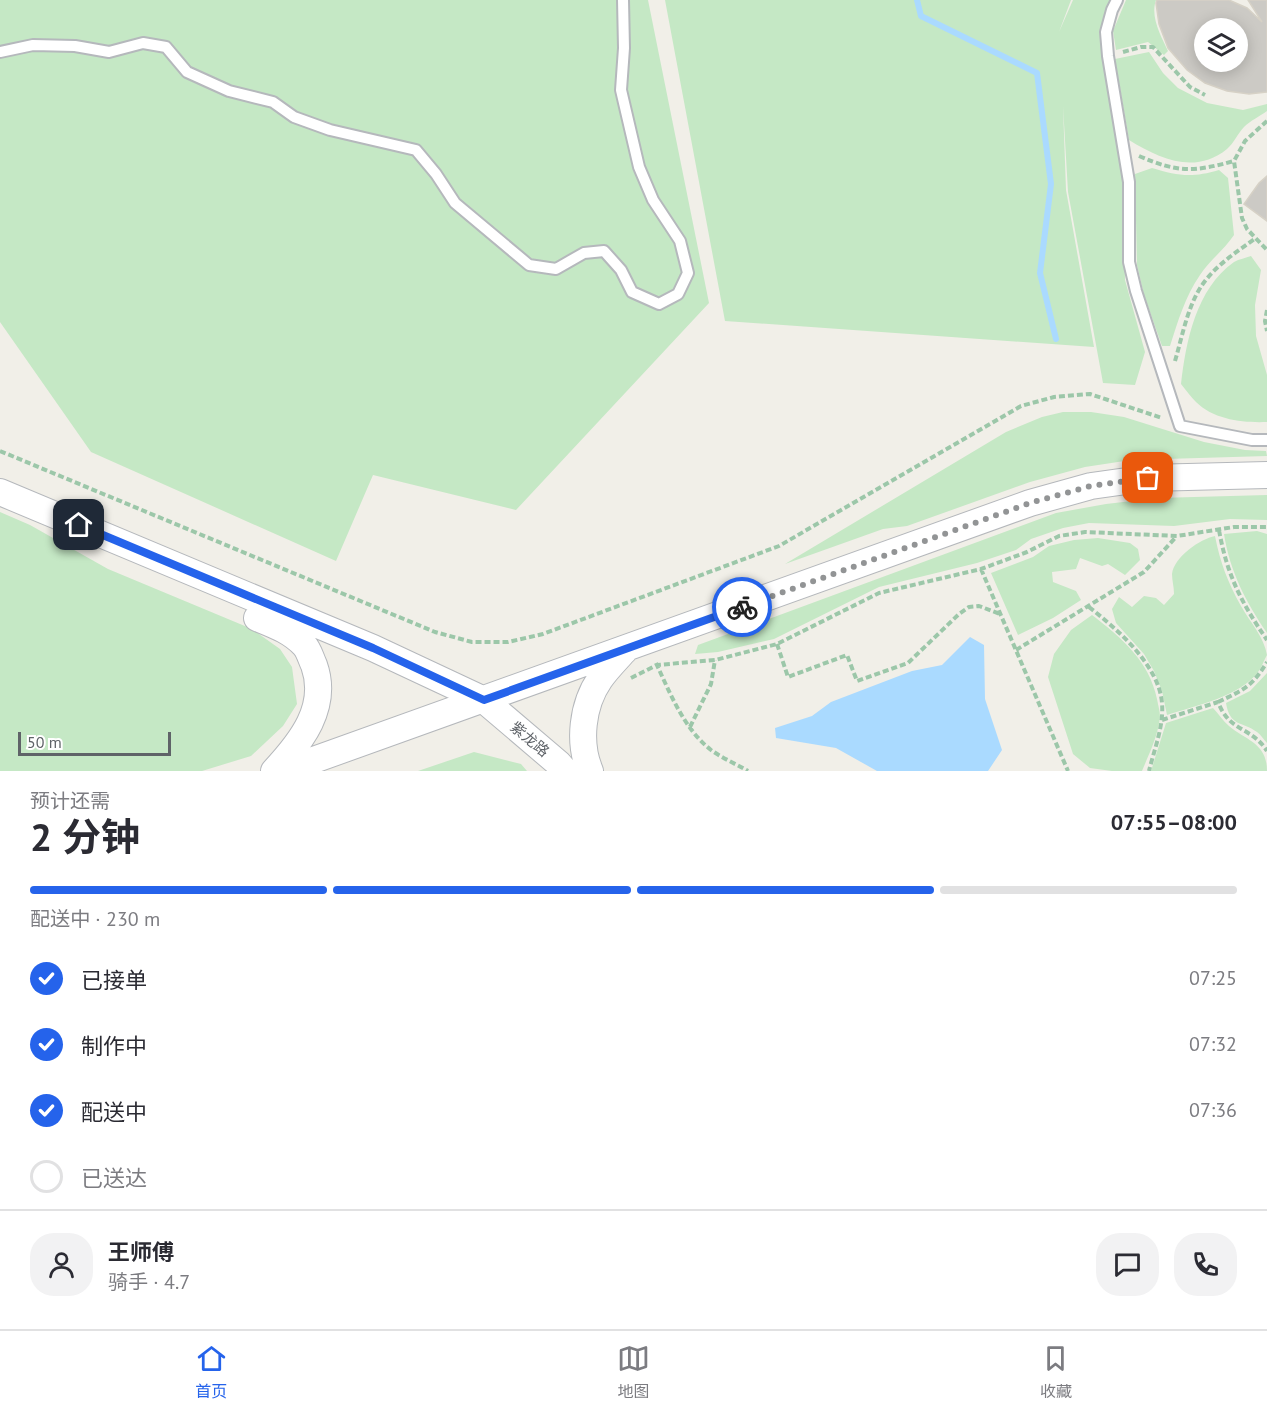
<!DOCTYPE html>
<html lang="zh">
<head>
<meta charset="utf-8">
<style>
	body { margin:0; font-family:"PT Sans","Noto Sans SC",sans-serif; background:#f2f2f3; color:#2b2b33; height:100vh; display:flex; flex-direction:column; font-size:22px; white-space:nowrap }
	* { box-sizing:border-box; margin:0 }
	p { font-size:20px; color:#7c7c81 }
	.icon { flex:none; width:33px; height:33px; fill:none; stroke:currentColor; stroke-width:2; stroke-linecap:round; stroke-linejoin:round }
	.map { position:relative; height:771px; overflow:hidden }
	.sheet { display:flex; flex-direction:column; background:#fff; flex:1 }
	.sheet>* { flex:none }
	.buttons { position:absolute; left:1194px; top:18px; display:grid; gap:12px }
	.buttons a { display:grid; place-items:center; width:54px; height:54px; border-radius:50%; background:#fff; box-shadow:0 3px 15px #0003; font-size:30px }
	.scale { position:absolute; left:18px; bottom:15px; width:153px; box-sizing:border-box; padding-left:6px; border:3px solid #5f6368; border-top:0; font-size:16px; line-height:21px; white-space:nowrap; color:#5f6368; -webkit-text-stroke:4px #fff; paint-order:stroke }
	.pin { position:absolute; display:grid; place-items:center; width:51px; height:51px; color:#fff; margin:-26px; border-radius:12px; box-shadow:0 3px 9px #0006 }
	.courier { position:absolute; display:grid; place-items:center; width:60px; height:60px; margin:-30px; border:4px solid #2563eb; border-radius:50%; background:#fff; color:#222; box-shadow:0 2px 8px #0007 }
	.headline em { font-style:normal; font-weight:700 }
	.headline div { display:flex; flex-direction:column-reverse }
	.headline { display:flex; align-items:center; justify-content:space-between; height:102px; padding:0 30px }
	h1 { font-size:39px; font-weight:700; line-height:45px }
	.bar { display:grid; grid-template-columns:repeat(4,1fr); gap:9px 6px; align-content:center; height:72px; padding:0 30px }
	.bar i { height:8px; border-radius:4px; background:#e1e1e2 }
	.bar .active { background:#2563eb }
	.bar p { grid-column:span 4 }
	.line { display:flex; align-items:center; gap:15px; padding:0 30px; border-top:2px solid #e1e1e2 }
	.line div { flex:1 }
	.round { display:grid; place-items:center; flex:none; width:63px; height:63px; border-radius:24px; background:#f2f2f3 }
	ol { padding:0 30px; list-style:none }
	li { display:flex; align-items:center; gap:18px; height:66px }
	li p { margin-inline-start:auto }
	li .icon { padding:6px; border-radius:50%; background:#2563eb; color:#fff; stroke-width:4 }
	li:last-child { color:#7c7c81 }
	li i { width:33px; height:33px; border:3px solid #e1e1e2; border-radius:50% }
	.menu { display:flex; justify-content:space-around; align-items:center; height:84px; border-top:2px solid #e1e1e2; background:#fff; font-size:16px; color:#7c7c81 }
	.menu a { display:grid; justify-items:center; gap:3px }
	.menu .active { color:#2563eb }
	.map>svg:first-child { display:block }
	.green { fill:#c5e8c5 }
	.water { fill:#aadaff }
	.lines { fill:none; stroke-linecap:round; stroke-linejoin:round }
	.stream { stroke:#aadaff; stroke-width:6 }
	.building { fill:#cccac5; stroke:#d6d1c6; stroke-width:1.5; fill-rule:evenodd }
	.service-casing { stroke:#b5b8bc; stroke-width:14 }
	.tertiary-casing { stroke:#b5b8bc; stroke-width:28 }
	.path { stroke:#9cc7a9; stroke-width:4; stroke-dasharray:6 3; stroke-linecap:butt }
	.service { stroke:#fff; stroke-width:10 }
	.tertiary { stroke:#fff; stroke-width:26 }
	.done { stroke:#929495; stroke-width:6; stroke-dasharray:0 10.8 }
	.route { stroke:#2563eb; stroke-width:8 }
	.labels { text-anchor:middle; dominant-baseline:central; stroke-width:4.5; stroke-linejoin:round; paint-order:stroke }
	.street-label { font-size:15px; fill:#5f6368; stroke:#fff }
</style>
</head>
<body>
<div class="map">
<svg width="1267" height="771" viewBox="0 0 1267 771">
	<rect width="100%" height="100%" fill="#f1efe8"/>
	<!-- green -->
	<path class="green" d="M 0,0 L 648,0 L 709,303 L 516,510 L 373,475 L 336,561 L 91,452 L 0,322 Z
		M 665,0 L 1071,0 L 1059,32 L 1073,0 L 1111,0 L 1102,26 L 1102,57 L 1119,146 L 1123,186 L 1125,280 L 1145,352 L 1135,385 L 1103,383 L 1068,192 L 1063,106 L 1066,190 L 1094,347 L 725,321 Z
		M 1126,0 L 1156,0 C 1150,17 1161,36 1168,51 L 1164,55 L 1148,42 L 1116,50 L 1113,31 Z
		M 1149,52 L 1163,73 L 1178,88 L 1207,103 L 1243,110 L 1267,104 L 1267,111 C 1260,116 1250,121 1244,127 C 1238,133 1234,143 1227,149 C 1195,175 1160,159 1129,140 L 1115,59 Z
		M 1152,168 C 1178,176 1192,178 1219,170 L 1228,178 L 1234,235 C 1224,250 1209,261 1200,275 C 1185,297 1178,321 1170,346 L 1162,346 L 1144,295 L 1137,265 L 1135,174 Z
		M 1251,256 L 1261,270 L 1255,305 L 1256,336 L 1267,375 L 1267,422 C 1244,423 1214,420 1196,402 C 1191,397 1186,390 1181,384 C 1186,341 1196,289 1234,262 C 1239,259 1246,258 1251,256 Z
		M 1063,412 L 1091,412 L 1124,417 L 1204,442 L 1245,450 L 1266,451 L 1267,456 L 1131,460 L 1085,467 L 1030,482 L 907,526 L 883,529 L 785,564 L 1006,432 L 1042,417 Z
		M 1267,495 L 1267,520 L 1230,519 L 1174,526 L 1089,523 L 1063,528 L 1031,539 L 1016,550 L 977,563 L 879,587 L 774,639 L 718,652 L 695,654 L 698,645 L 1056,513 L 1106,504 L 1158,498 Z
		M 0,512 L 30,525 L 108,569 L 252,629 L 280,649 L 292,667 L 297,704 L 283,726 L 251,756 L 202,771 L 0,771 Z
		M 1257,531 L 1267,534 L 1267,633 C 1246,602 1230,572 1224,534 Z
		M 1215,536 C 1220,562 1228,583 1241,606 C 1250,622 1264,637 1267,655 C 1264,660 1262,667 1258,672 C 1241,696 1195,706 1167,715 L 1162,691 L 1154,671 L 1144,654 L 1116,623 L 1112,609 L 1119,597 L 1132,607 L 1144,596 L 1156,598 L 1164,605 L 1174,594 C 1174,587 1172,580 1172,574 C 1174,557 1200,539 1215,536 Z
		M 1098,538 L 1130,543 L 1138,549 L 1140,560 L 1125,575 L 1108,564 L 1102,566 L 1080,558 L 1076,569 L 1052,572 L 1053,582 L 1076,591 L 1081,600 L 1053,618 L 1018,635 L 991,573 L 1033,557 L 1049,546 L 1074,540 Z
		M 1092,615 C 1122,638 1149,661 1157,699 C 1158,705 1160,711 1160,717 C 1158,736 1149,754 1142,771 L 1112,771 L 1090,768 L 1073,754 L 1048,677 L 1054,654 L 1071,630 Z
		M 1267,673 L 1267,743 C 1264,740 1261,735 1257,732 C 1242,721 1230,727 1226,703 L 1250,691 Z
		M 1213,708 C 1219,714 1223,721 1229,726 C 1247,741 1267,743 1267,771 L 1151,771 L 1166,723 Z
		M 474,752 L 521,764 L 527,771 L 418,771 Z"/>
	<!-- water -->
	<path class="water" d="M 970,637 L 984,645 L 985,699 L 1002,750 L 988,771 L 877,771 L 836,748 L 776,738 L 775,728 L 812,716 L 831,702 L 912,671 L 942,665 Z"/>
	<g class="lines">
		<!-- stream -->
		<path class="stream" d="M 917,0 L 921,16 L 1037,73 L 1051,184 L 1040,273 L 1056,339"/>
	</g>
	<!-- building -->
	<path class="building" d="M 1157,0 L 1229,0 L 1247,8 L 1262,22 L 1248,0 L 1267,0 L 1267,92 L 1249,94 L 1227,91 L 1205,83 L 1187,70 L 1168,48 L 1159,24 L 1156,3 ZM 1204,28 L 1238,28 L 1238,62 L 1204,62 Z
		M 1267,176 L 1267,221 L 1244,204 L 1259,183 Z"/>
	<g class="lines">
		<defs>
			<path id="service" d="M 1117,0 L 1112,10 L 1106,32 L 1108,56 L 1129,182 L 1129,262 L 1136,291 L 1180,426 L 1252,440 L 1267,440
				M 0,52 L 33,45 L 75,46 L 109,52 L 143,43 L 166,47 L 187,72 L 229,91 L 273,102 L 294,117 L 330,130 L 416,150 L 436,174 L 455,203 L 529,265 L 556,269 L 584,253 L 604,251 L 621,270 L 632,292 L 659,304 L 678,294 L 688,273 L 680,241 L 653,200 L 639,167 L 621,90 L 624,48 L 623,0"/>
			<path id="tertiary" d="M 0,492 L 373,648 L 484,700 L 559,764 L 565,771
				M 257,618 C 274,625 291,631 304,645 C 309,650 311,659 314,665 C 329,707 301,742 274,771
				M 283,771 L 1030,503 L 1091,486 L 1148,478 L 1267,475
				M 590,771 C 578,743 582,705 600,679 C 607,669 617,659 625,650"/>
		</defs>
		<!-- service casing -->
		<use href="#service" class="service-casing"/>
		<!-- tertiary casing -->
		<use href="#tertiary" class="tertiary-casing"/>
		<!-- path -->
		<path class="path" d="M 1123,52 L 1141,47 L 1153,47 L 1190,87 L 1205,95
			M 1267,121 L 1245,141 L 1234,161 L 1242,218 L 1247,229 L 1267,250
			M 1139,156 C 1178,173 1194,172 1234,161
			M 1267,310 L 1265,321 L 1267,331
			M 1175,361 C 1183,334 1188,303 1205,281 C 1219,263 1238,251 1256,238
			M 0,451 L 435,632 L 472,642 L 508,642 L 543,634 L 779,546 L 1021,406 L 1054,397 L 1090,394 L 1162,418
			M 1219,530 C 1227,575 1241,602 1267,640
			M 981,569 L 1068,771
			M 1089,607 C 1117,629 1159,665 1162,703 C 1164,726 1154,750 1149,771
			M 777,644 L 788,677 L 847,655 L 857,681 L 908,663 L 959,614 L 969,607 L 979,606 L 1000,614
			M 1016,650 L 1144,572 L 1176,537
			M 656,663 C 670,693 684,729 711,750 C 722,758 736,764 748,771
			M 631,678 L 657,665 L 715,660 L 777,644 L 879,593 L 981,569 L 1027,552 L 1059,536 L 1085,532 L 1177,536 L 1234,527 L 1267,527
			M 1218,702 C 1243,690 1252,687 1267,662
			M 1162,720 L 1218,702 C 1230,733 1251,726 1267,751
			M 690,727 L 711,684 L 715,660"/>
		<!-- service -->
		<use href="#service" class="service"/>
		<!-- tertiary -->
		<use href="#tertiary" class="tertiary"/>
	</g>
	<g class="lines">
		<!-- done -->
		<path class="done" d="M 742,607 L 1030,503 L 1091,486 L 1148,478"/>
		<!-- route -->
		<path class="route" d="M 79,525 L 373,648 L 484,700 L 742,607"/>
	</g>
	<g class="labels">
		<!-- street labels -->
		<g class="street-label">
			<text transform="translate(530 739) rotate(40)">紫龙路</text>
		</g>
	</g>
</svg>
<div class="buttons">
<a><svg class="icon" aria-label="layers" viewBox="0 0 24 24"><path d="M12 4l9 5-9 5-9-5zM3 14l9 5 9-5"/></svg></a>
</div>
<div class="scale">50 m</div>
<div class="pin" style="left:1148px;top:478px;background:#ea580c"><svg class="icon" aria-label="bag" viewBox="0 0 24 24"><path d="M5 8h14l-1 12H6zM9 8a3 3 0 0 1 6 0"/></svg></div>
<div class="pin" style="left:79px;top:525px;background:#1f2937"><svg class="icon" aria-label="home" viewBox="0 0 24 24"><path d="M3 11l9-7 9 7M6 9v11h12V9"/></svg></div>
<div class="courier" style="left:742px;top:607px"><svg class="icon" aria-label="bike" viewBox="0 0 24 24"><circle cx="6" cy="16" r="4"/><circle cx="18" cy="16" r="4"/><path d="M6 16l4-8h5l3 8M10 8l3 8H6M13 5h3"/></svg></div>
</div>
<section class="sheet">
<div class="headline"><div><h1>2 分钟</h1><p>预计还需</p></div><em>07:55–08:00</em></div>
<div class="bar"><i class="active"></i><i class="active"></i><i class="active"></i><i></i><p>配送中 · 230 m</p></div>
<ol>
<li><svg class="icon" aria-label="check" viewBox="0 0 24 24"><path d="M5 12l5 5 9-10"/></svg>已接单<p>07:25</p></li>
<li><svg class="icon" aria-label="check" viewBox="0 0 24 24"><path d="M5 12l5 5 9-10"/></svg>制作中<p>07:32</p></li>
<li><svg class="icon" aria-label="check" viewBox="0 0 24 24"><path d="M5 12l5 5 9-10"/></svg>配送中<p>07:36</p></li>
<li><i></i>已送达</li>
</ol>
<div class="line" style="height:108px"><a class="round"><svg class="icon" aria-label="person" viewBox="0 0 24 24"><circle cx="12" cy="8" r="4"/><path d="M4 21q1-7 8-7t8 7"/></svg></a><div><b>王师傅</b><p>骑手 · 4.7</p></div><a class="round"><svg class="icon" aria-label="chat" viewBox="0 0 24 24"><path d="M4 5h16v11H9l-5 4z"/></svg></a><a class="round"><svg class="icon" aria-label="phone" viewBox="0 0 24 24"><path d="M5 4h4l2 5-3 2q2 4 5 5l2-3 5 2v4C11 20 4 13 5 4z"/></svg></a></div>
</section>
<nav class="menu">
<a class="active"><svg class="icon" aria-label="home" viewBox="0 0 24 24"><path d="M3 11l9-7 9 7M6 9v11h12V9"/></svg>首页</a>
<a><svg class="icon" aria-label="map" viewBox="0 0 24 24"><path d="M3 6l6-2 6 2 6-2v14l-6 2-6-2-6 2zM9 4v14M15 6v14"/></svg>地图</a>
<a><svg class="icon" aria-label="saved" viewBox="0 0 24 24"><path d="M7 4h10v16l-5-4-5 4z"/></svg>收藏</a>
</nav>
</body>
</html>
